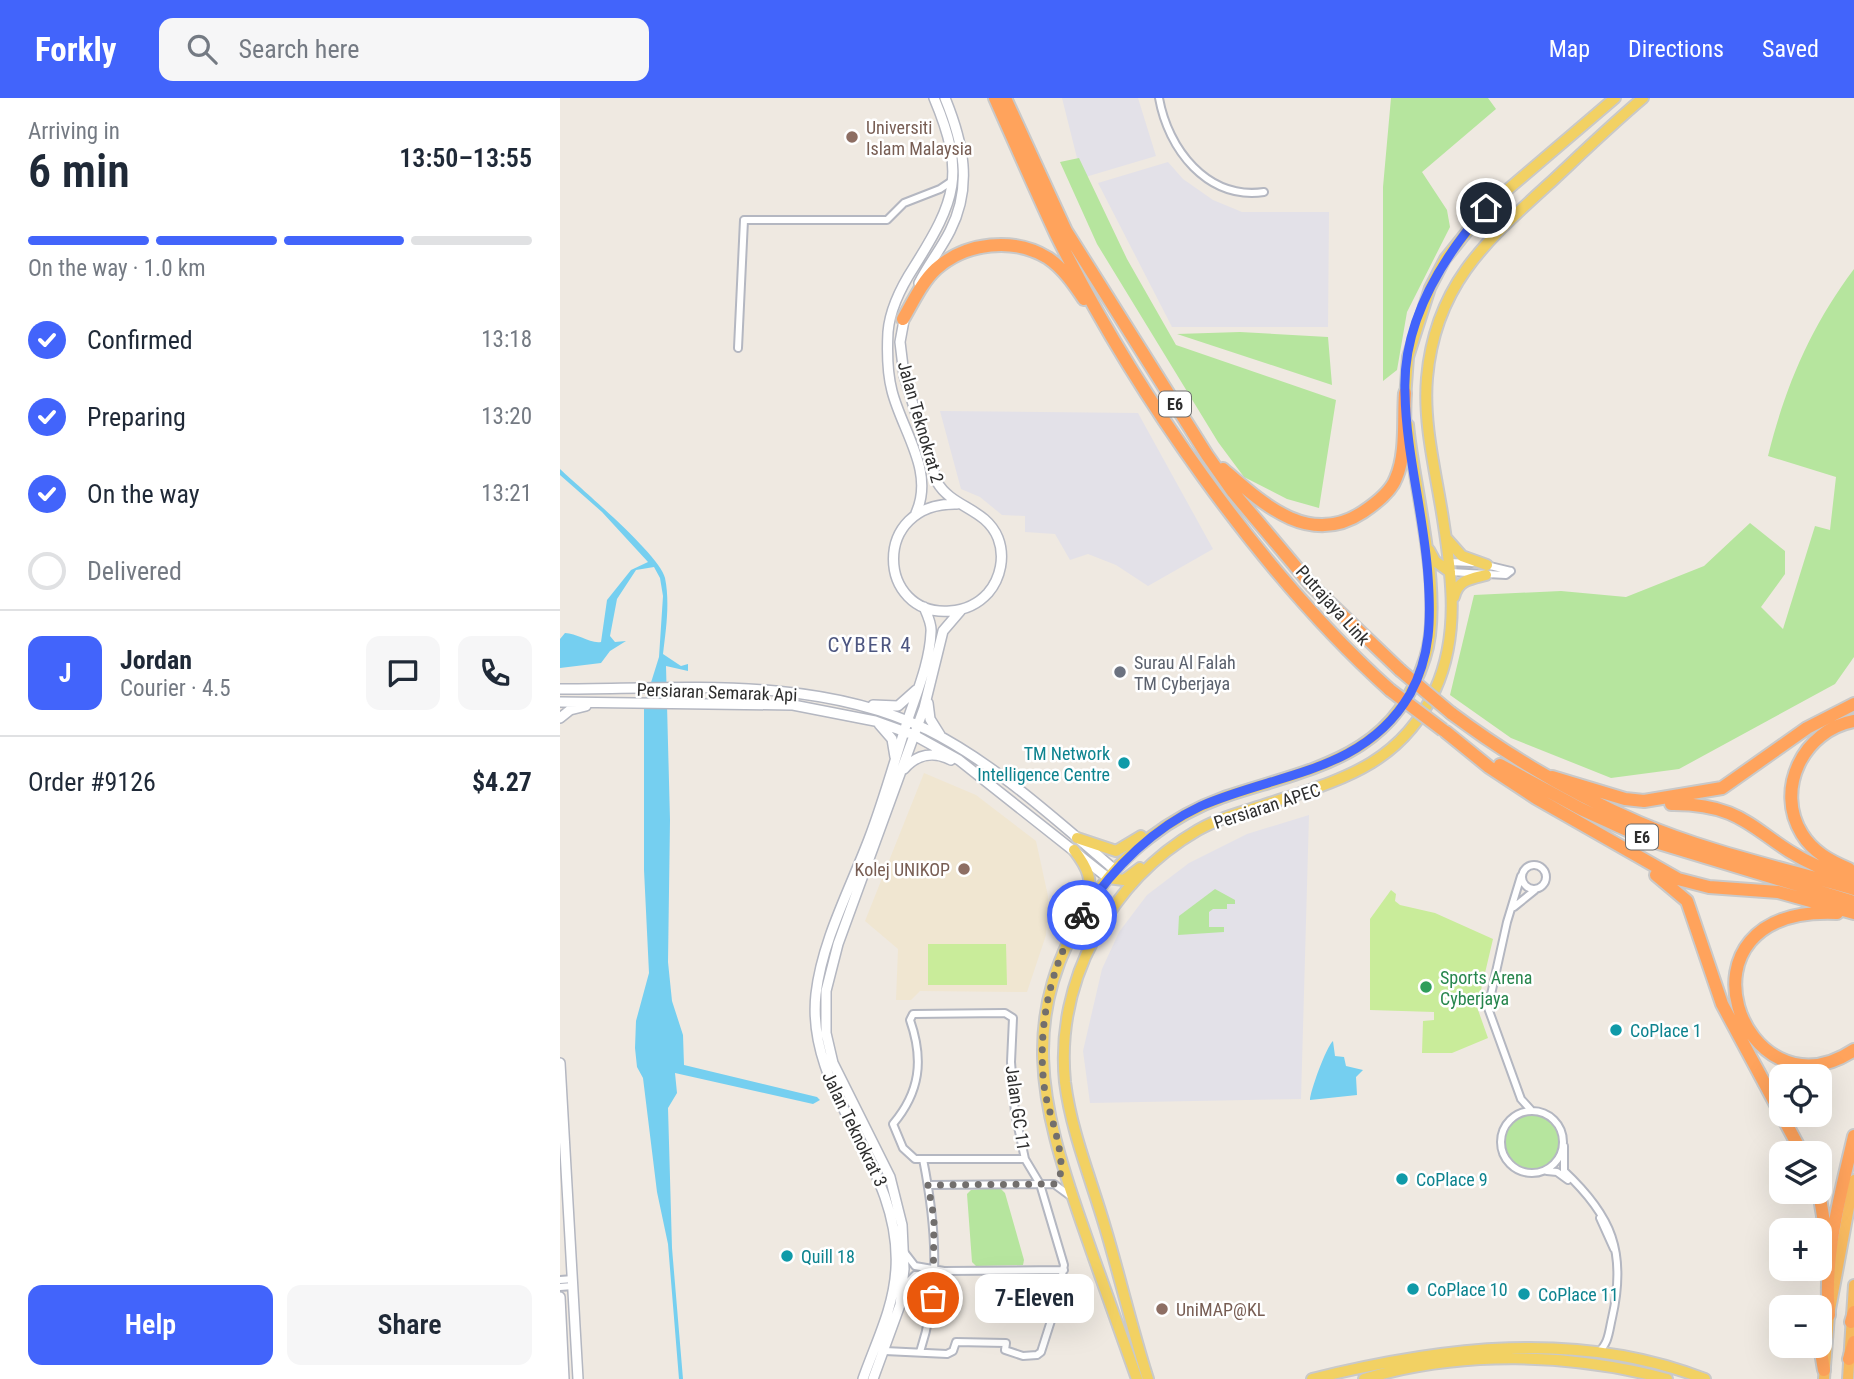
<!DOCTYPE html>
<html lang="en">
<head>
<meta charset="utf-8">
<style>
	body { margin:0; font-family:"Roboto Condensed",sans-serif; background:#f6f6f7; color:#1f2937; height:100vh; display:flex; flex-direction:column; font-size:26px; white-space:nowrap }
	* { box-sizing:border-box; margin:0 }
	p { font-size:23px; color:#747a83 }
	.icon { flex:none; width:38px; height:38px; fill:none; stroke:currentColor; stroke-width:2; stroke-linecap:round; stroke-linejoin:round }
	.map { position:relative; flex:1; overflow:hidden }
	.drawer { display:flex; flex-direction:column; background:#fff; width:560px }
	.drawer>* { flex:none }
	.fabs { position:absolute; left:1209px; top:966px; display:grid; gap:14px }
	.fabs a { display:grid; place-items:center; width:63px; height:63px; border-radius:14px; background:#fff; box-shadow:0 7px 28px #0002; font-size:35px }
	.pin { position:absolute; display:grid; place-items:center; width:60px; height:60px; color:#fff; margin:-30px; border:4px solid #fff; border-radius:50%; box-shadow:0 2px 7px #0007 }
	.courier { position:absolute; display:grid; place-items:center; width:70px; height:70px; margin:-35px; border:5px solid #4264fb; border-radius:50%; background:#fff; color:#222; box-shadow:0 2px 9px #0007 }
	.bubble { position:absolute; height:49px; border-radius:14px; background:#fff; box-shadow:0 7px 28px #0002; font-size:23px; font-weight:600; line-height:49px; text-align:center }
	.headline em { font-style:normal; font-weight:600 }
	.headline div { display:flex; flex-direction:column-reverse }
	.headline { display:flex; align-items:center; justify-content:space-between; height:119px; padding:0 28px }
	h1 { font-size:46px; font-weight:600; line-height:52px }
	.bar { display:grid; grid-template-columns:repeat(4,1fr); gap:10px 7px; align-content:center; height:84px; padding:0 28px }
	.bar i { height:9px; border-radius:5px; background:#e0e1e3 }
	.bar .on { background:#4264fb }
	.bar p { grid-column:span 4 }
	.line { display:flex; align-items:center; gap:18px; padding:0 28px; border-top:2px solid #e0e1e3 }
	.line div { flex:1 }
	.round { display:grid; place-items:center; flex:none; width:74px; height:74px; border-radius:14px; background:#f6f6f7 }
	ol { padding:0 28px; list-style:none }
	li { display:flex; align-items:center; gap:21px; height:77px }
	li p { margin-inline-start:auto }
	li .icon { padding:7px; border-radius:50%; background:#4264fb; color:#fff; stroke-width:4 }
	li:last-child { color:#747a83 }
	li i { width:38px; height:38px; border:4px solid #e0e1e3; border-radius:50% }
	.cta { display:flex; gap:14px; margin-top:auto; padding:14px 28px }
	.cta a { flex:1; height:80px; border-radius:14px; background:#4264fb; color:#fff; font-size:28px; font-weight:600; line-height:80px; text-align:center }
	.cta a+a { background:#f6f6f7; color:#1f2937 }
	header { display:flex; align-items:center; gap:42px; box-sizing:border-box; height:98px; padding:0 35px; background:#4264fb; color:#fff }
	header strong { font-size:33px }
	nav { display:flex; gap:38px; margin-inline-start:auto; font-size:24px }
	.search { width:490px; height:63px; background:#f6f6f7; display:flex; align-items:center; gap:18px; box-sizing:border-box; padding:0 24px; border-radius:14px; color:#747a83; font-size:26px }
	main { display:flex; flex:1; min-height:0 }
	.map>svg:first-child { display:block }
	.industrial { fill:#e3e1e8 }
	.education { fill:#f0e6d1 }
	.green { fill:#b6e59e }
	.pitch { fill:#c9ec9a }
	.water { fill:#75cff0 }
	.lines { fill:none; stroke-linecap:round; stroke-linejoin:round }
	.minor-casing { stroke:#b4b7c1; stroke-width:10 }
	.secondary-casing { stroke:#b4b7c1; stroke-width:12 }
	.primary-casing { stroke:#c9c9c9; stroke-width:14 }
	.trunk-casing { stroke:#c9c9c9; stroke-width:14 }
	.motorway-casing { stroke:#c9c9c9; stroke-width:16 }
	.minor { stroke:#fff; stroke-width:6 }
	.secondary { stroke:#fff; stroke-width:9 }
	.primary { stroke:#f2d163; stroke-width:10 }
	.trunk { stroke:#f8ba60; stroke-width:10 }
	.motorway { stroke:#ffa35c; stroke-width:12 }
	.motorway-bridge-casing { stroke:#c9c9c9; stroke-width:16; stroke-linecap:butt }
	.motorway-bridge { stroke:#ffa35c; stroke-width:12 }
	.done { stroke:#726f6d; stroke-width:7; stroke-dasharray:0 12.6 }
	.route { stroke:#4264fb; stroke-width:9 }
	.education-dot { fill:#8d6e63; stroke:#fff; stroke-width:2.5 }
	.worship-dot { fill:#6b7280; stroke:#fff; stroke-width:2.5 }
	.culture-dot { fill:#0f9aa8; stroke:#fff; stroke-width:2.5 }
	.leisure-dot { fill:#2e9e5b; stroke:#fff; stroke-width:2.5 }
	.labels { text-anchor:middle; dominant-baseline:central; stroke-width:5; stroke-linejoin:round; paint-order:stroke }
	.shield { fill:#fff; stroke:#6d6d6d; stroke-width:2 }
	.shield-label { font-size:16px; font-weight:bold; fill:#2e2e2e }
	.education-label { font-size:18px; fill:#785e54; stroke:#fff; text-anchor:start }
	.street-label { font-size:18px; fill:#2e2e2e; stroke:#fff }
	.worship-label { font-size:18px; fill:#5b616d; stroke:#fff; text-anchor:start }
	.culture-label { font-size:18px; fill:#0d838f; stroke:#fff; text-anchor:start }
	.leisure-label { font-size:18px; fill:#27864d; stroke:#fff; text-anchor:start }
	.quarter-label { font-size:21px; letter-spacing:2px; fill:#4d5680; stroke:#fff }
</style>
</head>
<body>
<header>
<strong>Forkly</strong>
<div class="search"><svg class="icon" aria-label="search" viewBox="0 0 24 24"><circle cx="10" cy="10" r="6"/><path d="M15 15l6 6"/></svg>Search here</div>
<nav><a>Map</a><a>Directions</a><a>Saved</a></nav>
</header>
<main>
<section class="drawer">
<div class="headline"><div><h1>6 min</h1><p>Arriving in</p></div><em>13:50–13:55</em></div>
<div class="bar"><i class="on"></i><i class="on"></i><i class="on"></i><i></i><p>On the way · 1.0 km</p></div>
<ol>
<li><svg class="icon" aria-label="check" viewBox="0 0 24 24"><path d="M5 12l5 5 9-10"/></svg>Confirmed<p>13:18</p></li>
<li><svg class="icon" aria-label="check" viewBox="0 0 24 24"><path d="M5 12l5 5 9-10"/></svg>Preparing<p>13:20</p></li>
<li><svg class="icon" aria-label="check" viewBox="0 0 24 24"><path d="M5 12l5 5 9-10"/></svg>On the way<p>13:21</p></li>
<li><i></i>Delivered</li>
</ol>
<div class="line" style="height:126px"><b class="round" style="background:#4264fb;color:#fff">J</b><div><b>Jordan</b><p>Courier · 4.5</p></div><a class="round"><svg class="icon" aria-label="chat" viewBox="0 0 24 24"><path d="M4 5h16v11H9l-5 4z"/></svg></a><a class="round"><svg class="icon" aria-label="phone" viewBox="0 0 24 24"><path d="M5 4h4l2 5-3 2q2 4 5 5l2-3 5 2v4C11 20 4 13 5 4z"/></svg></a></div>
<div class="line" style="height:91px"><div>Order #9126</div><b>$4.27</b></div>
<div class="cta"><a>Help</a><a>Share</a></div>
</section>
<div class="map">
<svg width="1294" height="1281" viewBox="0 0 1294 1281">
	<rect width="100%" height="100%" fill="#efe9e1"/>
	<!-- industrial -->
	<path class="industrial" d="M 502,0 L 578,0 L 596,58 L 522,80 Z
		M 608,64 L 623,81 L 653,102 L 682,114 L 769,114 L 768,229 L 612,229 L 538,85 Z
		M 380,313 L 578,315 L 653,451 L 588,488 L 556,467 L 528,456 L 510,462 L 495,436 L 465,434 L 465,418 L 442,417 L 420,399 L 401,391 Z
		M 749,717 L 741,1001 L 530,1005 L 523,953 L 542,871 L 559,834 L 587,797 L 629,765 L 687,736 Z"/>
	<!-- education -->
	<path class="education" d="M 364,675 L 416,697 L 476,743 L 488,798 L 486,837 L 467,894 L 360,893 L 351,902 L 336,902 L 338,851 L 305,823 Z"/>
	<!-- green -->
	<path class="green" d="M 831,0 L 928,0 L 936,11 L 862,74 L 887,112 L 890,129 L 847,214 L 837,272 L 823,283 L 823,89 Z
		M 519,60 L 567,161 L 616,247 L 776,302 L 759,410 L 727,401 L 684,379 L 658,344 L 537,146 L 500,64 Z
		M 1294,171 L 1294,559 L 1275,586 L 1119,671 L 1051,680 L 951,640 L 890,597 L 914,497 L 1001,493 L 1066,499 L 1144,468 L 1190,425 L 1225,453 L 1225,476 L 1201,509 L 1223,531 L 1255,428 L 1270,432 L 1276,379 L 1208,358 C 1225,289 1251,228 1294,171 Z
		M 680,234 L 768,239 L 772,287 L 617,236 Z
		M 655,791 L 675,802 L 675,806 L 667,806 L 667,811 L 653,811 L 649,814 L 649,829 L 664,829 L 664,834 L 618,837 L 619,818 Z
		M945 1044a27 27 0 1 1 54 0a27 27 0 1 1-54 0Z
		M 440,1090 L 445,1095 L 464,1162 L 463,1167 L 416,1168 L 412,1164 L 407,1096 L 411,1092 Z"/>
	<!-- pitch -->
	<path class="pitch" d="M 831,792 L 836,796 L 835,803 L 840,807 L 875,815 L 933,841 L 917,909 L 928,940 L 892,955 L 862,955 L 863,923 L 874,922 L 874,914 L 810,912 L 810,821 Z
		M 368,846 L 446,846 L 447,887 L 368,887 Z"/>
	<!-- water -->
	<path class="water" d="M 0,371 C 20,390 100,457 105,480 C 110,504 106,532 103,556 L 121,568 L 128,566 L 128,573 L 106,568 L 110,722 L 108,864 L 112,903 L 123,937 L 124,967 L 257,999 L 260,1002 L 253,1006 L 115,975 L 117,995 L 108,1010 L 112,1150 L 123,1281 L 119,1281 L 108,1146 L 97,1094 L 83,980 L 77,969 L 75,950 L 76,923 L 89,875 L 84,772 L 84,607 L 99,559 L 103,498 L 100,480 L 94,469 L 76,472 L 57,501 L 50,538 L 55,544 L 66,543 L 50,553 L 41,565 L 0,570 L 0,541 L 5,535 C 17,535 30,546 41,544 L 47,502 L 71,472 L 88,464 L 42,414 L 0,377 Z
		M 773,943 L 775,958 L 784,959 L 786,968 L 803,972 L 796,979 L 797,997 L 750,1002 C 750,994 766,949 773,943 Z"/>
	<g class="lines">
		<defs>
			<path id="minor" d="M 599,0 C 608,51 647,102 704,94
				M 178,250 L 184,122 L 327,122 L 344,105 L 380,91 L 392,83
				M 889,464 L 912,465
				M 926,467 L 951,473
				M 890,474 L 946,477 L 951,473
				M962 779a12 12 0 1 1 24 0a12 12 0 1 1-24 0Z
				M 961,778 L 947,824 L 928,910 L 961,1001 L 971,1012
				M 954,809 L 975,792
				M941 1044a31 31 0 1 1 62 0a31 31 0 1 1-62 0Z
				M 1004,1048 L 1004,1073 C 1052,1118 1067,1154 1052,1220 C 1049,1232 1049,1246 1038,1254
				M 987,1073 L 997,1074 L 1008,1082
				M 368,1087 L 494,1086 L 509,1097
				M 1040,1120 L 1054,1151
				M 345,1155 L 355,1168 L 384,1173 L 504,1172
				M 0,1182 L 13,1181
				M 0,1189 L 13,1188
				M 343,1189 L 355,1177 L 376,1176
				M 325,1253 L 387,1256 L 393,1253 L 396,1244 L 446,1245 L 445,1252 L 463,1258 L 477,1257 L 481,1254 L 496,1207 L 504,1167 L 480,1086 L 465,1061 L 455,1015 L 451,964 L 453,920 L 445,915 L 353,916 L 350,922 C 364,962 360,994 333,1026 L 343,1050 L 355,1061 L 465,1061
				M 360,1254 C 381,1190 376,1127 363,1061"/>
			<path id="secondary" d="M 359,185 C 368,167 381,151 390,133 C 413,88 403,44 385,0
				M 345,217 L 340,244 L 344,277 L 377,384 C 392,410 426,410 438,440 C 445,458 441,480 428,495 C 418,506 405,512 390,513 C 317,519 310,404 397,406
				M 356,415 C 375,373 342,333 332,293 C 327,274 327,253 328,234 C 330,210 341,189 354,169 C 396,102 406,76 374,0
				M 0,591 C 120,591 256,577 368,632 C 436,666 497,723 555,772
				M 0,604 L 233,607 L 315,623 L 354,637 L 399,662 L 548,780
				M 368,605 L 370,621 L 380,637
				M 313,607 L 338,608 L 356,592
				M 0,620 L 10,612 L 26,608
				M 319,626 L 332,641 L 335,659
				M 344,671 C 357,656 374,653 391,662
				M 0,965 L 18,1281
				M 0,1199 L 4,1281
				M 303,1281 C 316,1244 334,1210 336,1170 C 342,1067 245,996 256,896 C 262,843 290,791 309,741 C 324,702 335,661 348,621 C 357,594 370,563 371,534 C 372,526 367,516 364,509
				M 313,1281 L 340,1207 L 344,1171 L 342,1127 L 330,1079 L 273,965 L 266,935 L 266,893 L 278,846 L 364,610 L 383,533 L 401,512"/>
			<path id="primary" d="M 845,301 L 848,259 L 870,190 L 885,161 L 926,110 L 1055,0
				M 887,441 L 902,458 L 927,467
				M 869,452 L 875,463 L 890,474
				M 894,499 C 898,482 910,481 926,477
				M 517,740 L 556,753 L 581,738
				M 514,752 C 527,769 535,783 525,804
				M 548,780 L 564,782 L 580,770
				M 577,1281 C 559,1230 540,1178 522,1126 C 480,1005 457,916 532,802 C 563,754 611,718 664,699 C 751,670 833,661 865,560 C 885,499 854,391 848,327
				M 588,1281 C 572,1231 560,1179 545,1129 C 531,1081 511,1033 505,984 C 495,883 550,783 638,732 C 659,720 682,714 704,707 C 776,683 840,669 875,592 C 900,537 892,479 883,421 C 876,375 863,326 867,280 C 875,187 926,143 990,85 C 1021,56 1051,27 1083,0
				M 752,1281 C 880,1249 1018,1231 1145,1281
				M 804,1281 C 901,1252 1010,1255 1107,1281"/>
			<path id="trunk" d="M 1264,1281 L 1269,1217 L 1294,1082
				M 1288,1281 L 1294,1187"/>
			<path id="motorway" d="M 435,0 C 455,45 475,91 496,136 C 573,292 701,476 830,592
				M 445,0 L 506,133 L 647,357 L 673,394 L 752,488 L 840,572
				M 343,221 C 353,204 362,184 376,171 C 406,144 454,139 488,160 C 503,170 514,186 524,201
				M 663,371 C 702,405 749,450 803,414 C 815,406 831,394 836,380 C 847,355 843,321 845,295
				M 891,615 C 950,659 1012,696 1080,725 C 1148,754 1223,770 1294,791
				M 886,634 L 929,669 L 976,700 L 1118,781 L 1149,789 L 1218,794 L 1294,815
				M 940,667 L 1021,711 L 1089,742 L 1294,804
				M 992,679 L 1065,701 L 1084,703 L 1162,690 L 1247,630 L 1294,606
				M 1111,706 C 1190,705 1196,741 1257,768 C 1269,773 1282,776 1294,779
				M 1289,771 C 1270,763 1253,754 1242,736 C 1214,691 1244,632 1294,623
				M 1096,777 L 1127,803 L 1162,906 L 1242,1055
				M 1277,815 C 1102,807 1183,1026 1294,952
				M 1259,1094 L 1265,1130 L 1262,1167
				M 1269,1217 C 1263,1158 1281,1095 1294,1038
				M 1291,1224 L 1294,1214
				M 1260,1248 L 1264,1272
				M 1289,1261 L 1294,1244"/>
		</defs>
		<!-- minor casing -->
		<use href="#minor" class="minor-casing"/>
		<!-- secondary casing -->
		<use href="#secondary" class="secondary-casing"/>
		<!-- primary casing -->
		<use href="#primary" class="primary-casing"/>
		<!-- trunk casing -->
		<use href="#trunk" class="trunk-casing"/>
		<!-- motorway casing -->
		<use href="#motorway" class="motorway-casing"/>
		<!-- minor -->
		<use href="#minor" class="minor"/>
		<!-- secondary -->
		<use href="#secondary" class="secondary"/>
		<!-- primary -->
		<use href="#primary" class="primary"/>
		<!-- trunk -->
		<use href="#trunk" class="trunk"/>
		<!-- motorway -->
		<use href="#motorway" class="motorway"/>
		<defs>
			<path id="motorway-bridge" d="M 840,572 L 891,615
				M 830,592 L 883,632"/>
		</defs>
		<!-- motorway-bridge casing -->
		<use href="#motorway-bridge" class="motorway-bridge-casing"/>
		<!-- motorway-bridge -->
		<use href="#motorway-bridge" class="motorway-bridge"/>
	</g>
	<g class="lines">
		<!-- done -->
		<path class="done" d="M 373,1200 L 374,1120 L 368,1087 L 494,1086 C 513,1075 488,1014 485,994 C 476,935 489,867 522,817"/>
		<!-- route -->
		<path class="route" d="M 522,817 C 553,770 590,732 641,708 C 716,675 804,675 850,596 C 871,558 871,520 868,478 C 864,417 846,356 845,295 C 842,225 882,160 926,110"/>
	</g>
	<!-- markers -->
	<g class="education-dot">
		<circle cx="292" cy="39" r="7"/>
		<circle cx="404" cy="771" r="7"/>
		<circle cx="602" cy="1211" r="7"/>
	</g>
	<circle class="worship-dot" cx="560" cy="574" r="7"/>
	<g class="culture-dot">
		<circle cx="564" cy="665" r="7"/>
		<circle cx="1056" cy="932" r="7"/>
		<circle cx="842" cy="1081" r="7"/>
		<circle cx="227" cy="1158" r="7"/>
		<circle cx="853" cy="1191" r="7"/>
		<circle cx="964" cy="1196" r="7"/>
	</g>
	<circle class="leisure-dot" cx="866" cy="889" r="7"/>
	<g class="labels">
		<!-- shield labels -->
		<g class="shield">
			<rect x="599" y="293.5" width="32" height="25" rx="5"/>
			<rect x="1066" y="726.5" width="32" height="25" rx="5"/>
		</g>
		<g class="shield-label">
			<text x="615" y="306">E6</text>
			<text x="1082" y="739">E6</text>
		</g>
		<!-- education labels -->
		<g class="education-label">
			<text x="306" y="29">Universiti<tspan x="306" dy="21">Islam Malaysia</tspan></text>
			<text x="390" y="771" text-anchor="end">Kolej UNIKOP</text>
			<text x="616" y="1211">UniMAP@KL</text>
		</g>
		<!-- street labels -->
		<g class="street-label">
			<text transform="translate(361 324) rotate(74)">Jalan Teknokrat 2</text>
			<text transform="translate(773 507) rotate(48)">Putrajaya Link</text>
			<text transform="translate(157 594) rotate(2)">Persiaran Semarak Api</text>
			<text transform="translate(707 708) rotate(-18)">Persiaran APEC</text>
			<text transform="translate(458 1010) rotate(82)">Jalan GC 11</text>
			<text transform="translate(295 1031) rotate(64)">Jalan Teknokrat 3</text>
		</g>
		<!-- worship labels -->
		<g class="worship-label">
			<text x="574" y="564">Surau Al Falah<tspan x="574" dy="21">TM Cyberjaya</tspan></text>
		</g>
		<!-- culture labels -->
		<g class="culture-label">
			<text x="550" y="655" text-anchor="end">TM Network<tspan x="550" dy="21">Intelligence Centre</tspan></text>
			<text x="1070" y="932">CoPlace 1</text>
			<text x="856" y="1081">CoPlace 9</text>
			<text x="241" y="1158">Quill 18</text>
			<text x="867" y="1191">CoPlace 10</text>
			<text x="978" y="1196">CoPlace 11</text>
		</g>
		<!-- leisure labels -->
		<g class="leisure-label">
			<text x="880" y="879">Sports Arena<tspan x="880" dy="21">Cyberjaya</tspan></text>
		</g>
		<!-- quarter labels -->
		<g class="quarter-label">
			<text x="310" y="547">CYBER 4</text>
		</g>
	</g>
</svg>
<div class="fabs">
<a><svg class="icon" aria-label="locate" viewBox="0 0 24 24"><circle cx="12" cy="12" r="6"/><path d="M12 2v4M12 18v4M2 12h4M18 12h4"/></svg></a>
<a><svg class="icon" aria-label="layers" viewBox="0 0 24 24"><path d="M12 4l9 5-9 5-9-5zM3 14l9 5 9-5"/></svg></a>
<a>+</a>
<a>−</a>
</div>
<div class="pin" style="left:373px;top:1200px;background:#ea580c"><svg class="icon" aria-label="bag" viewBox="0 0 24 24"><path d="M5 8h14l-1 12H6zM9 8a3 3 0 0 1 6 0"/></svg></div>
<div class="pin" style="left:926px;top:110px;background:#1f2937"><svg class="icon" aria-label="home" viewBox="0 0 24 24"><path d="M3 11l9-7 9 7M6 9v11h12V9"/></svg></div>
<div class="courier" style="left:522px;top:817px"><svg class="icon" aria-label="bike" viewBox="0 0 24 24"><circle cx="6" cy="16" r="4"/><circle cx="18" cy="16" r="4"/><path d="M6 16l4-8h5l3 8M10 8l3 8H6M13 5h3"/></svg></div>
<div class="bubble" style="left:415px;top:1176px;width:119px">7-Eleven</div>
</div>
</main>
</body>
</html>
